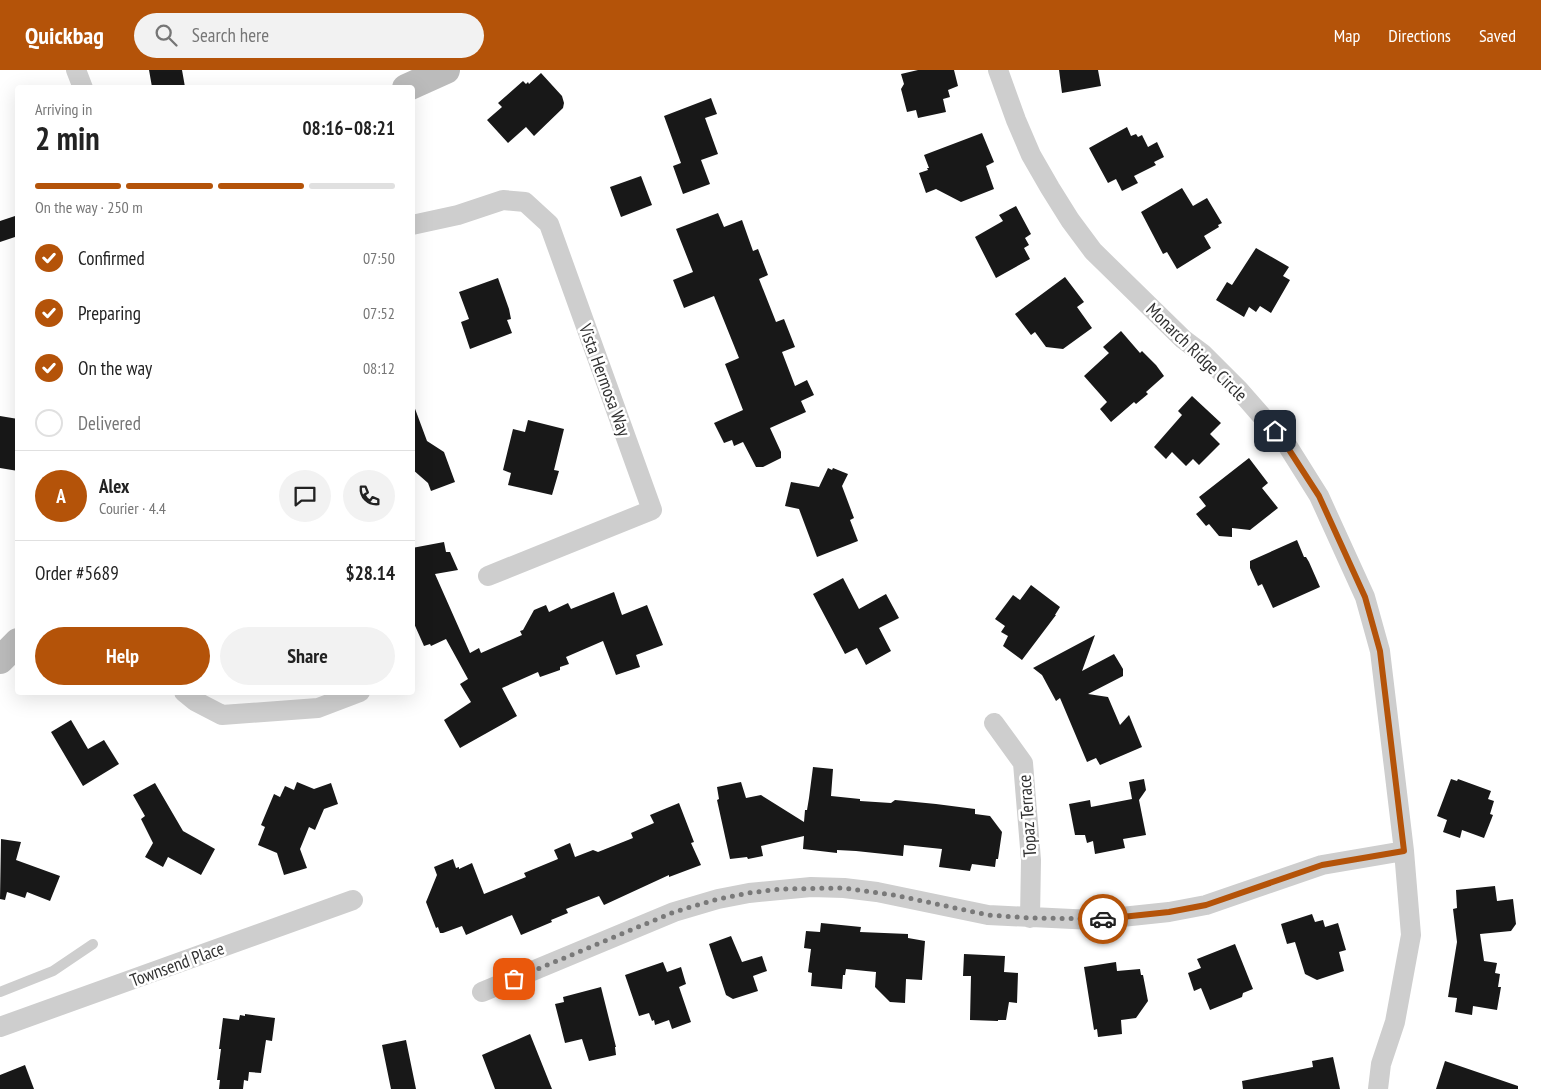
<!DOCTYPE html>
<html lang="en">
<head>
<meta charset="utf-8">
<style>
	body { margin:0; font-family:"PT Sans Narrow",sans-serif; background:#f2f2f2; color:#222; height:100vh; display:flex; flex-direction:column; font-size:19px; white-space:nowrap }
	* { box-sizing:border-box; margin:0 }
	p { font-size:16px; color:#767676 }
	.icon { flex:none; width:28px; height:28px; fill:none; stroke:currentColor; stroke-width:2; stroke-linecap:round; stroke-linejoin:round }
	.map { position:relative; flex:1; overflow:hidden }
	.details { position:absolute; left:15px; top:15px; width:400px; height:610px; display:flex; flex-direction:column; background:#fff; border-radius:5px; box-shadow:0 5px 20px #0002 }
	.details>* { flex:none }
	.pin { position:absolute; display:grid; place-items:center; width:42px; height:42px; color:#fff; margin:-21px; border-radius:10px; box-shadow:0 2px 8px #0006 }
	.courier { position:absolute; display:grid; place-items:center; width:50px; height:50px; margin:-25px; border:4px solid #b45309; border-radius:50%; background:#fff; color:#222; box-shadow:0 1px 6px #0007 }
	.summary em { font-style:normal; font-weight:700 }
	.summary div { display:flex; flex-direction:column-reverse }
	.summary { display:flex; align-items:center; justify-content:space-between; height:85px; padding:0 20px }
	h1 { font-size:32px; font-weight:700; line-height:38px }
	.bar { display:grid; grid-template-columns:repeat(4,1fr); gap:8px 5px; align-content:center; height:60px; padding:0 20px }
	.bar i { height:6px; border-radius:4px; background:#e0e0e0 }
	.bar .on { background:#b45309 }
	.bar p { grid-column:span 4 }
	.line { display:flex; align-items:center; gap:12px; padding:0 20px; border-top:1px solid #e0e0e0 }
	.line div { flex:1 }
	.round { display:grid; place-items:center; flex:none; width:52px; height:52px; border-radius:26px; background:#f2f2f2 }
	ol { padding:0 20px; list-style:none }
	li { display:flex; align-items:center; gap:15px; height:55px }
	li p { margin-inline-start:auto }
	li .icon { padding:5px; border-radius:50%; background:#b45309; color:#fff; stroke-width:4 }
	li:last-child { color:#767676 }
	li i { width:28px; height:28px; border:2px solid #e0e0e0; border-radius:50% }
	.cta { display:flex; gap:10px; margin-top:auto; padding:10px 20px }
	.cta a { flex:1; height:58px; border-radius:30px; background:#b45309; color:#fff; font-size:20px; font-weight:700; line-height:58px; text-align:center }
	.cta a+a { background:#f2f2f2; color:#222 }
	header { display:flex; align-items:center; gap:30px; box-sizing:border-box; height:70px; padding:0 25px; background:#b45309; color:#fff }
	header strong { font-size:24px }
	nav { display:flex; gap:28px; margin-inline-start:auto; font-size:18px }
	.search { width:350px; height:45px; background:#f2f2f2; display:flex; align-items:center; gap:12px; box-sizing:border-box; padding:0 18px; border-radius:28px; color:#767676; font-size:19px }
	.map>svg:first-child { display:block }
	.building { fill:#181818 }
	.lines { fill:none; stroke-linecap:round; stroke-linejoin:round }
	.lane { stroke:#cecece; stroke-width:10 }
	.street { stroke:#cecece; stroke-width:20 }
	.secondary { stroke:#bbb; stroke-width:28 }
	.done { stroke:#797979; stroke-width:5; stroke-dasharray:0 9 }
	.route { stroke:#b45309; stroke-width:6 }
	.labels { text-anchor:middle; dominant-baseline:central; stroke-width:5; stroke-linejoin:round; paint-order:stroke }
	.street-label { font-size:18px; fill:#313131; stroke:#fff }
</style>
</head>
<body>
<header>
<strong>Quickbag</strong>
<div class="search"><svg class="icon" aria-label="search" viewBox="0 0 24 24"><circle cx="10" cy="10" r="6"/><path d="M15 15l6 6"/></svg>Search here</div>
<nav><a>Map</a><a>Directions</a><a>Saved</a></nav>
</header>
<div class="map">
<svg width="1541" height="1019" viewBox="0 0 1541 1019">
	<rect width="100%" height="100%" fill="#fff"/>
	<!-- building -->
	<path class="building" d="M 149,0 L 182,0 L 185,17 L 152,17 Z
		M 918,0 L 954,0 L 958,16 L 948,20 L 950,27 L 943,29 L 946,42 L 918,48 L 916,40 L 907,42 L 901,19 L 904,14 L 901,4 Z
		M 1059,0 L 1098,0 L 1101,16 L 1062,23 Z
		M 541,3 L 562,26 L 564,33 L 563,38 L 534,66 L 526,57 L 508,73 L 487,50 L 502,37 L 498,33 L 523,11 L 526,14 L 528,12 L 529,14 Z
		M 711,28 L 717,44 L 705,48 L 718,84 L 701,90 L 710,114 L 683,124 L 673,96 L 681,93 L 664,46 Z
		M 1127,57 L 1131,66 L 1136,64 L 1138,67 L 1142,65 L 1148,77 L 1157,72 L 1164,87 L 1154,92 L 1156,95 L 1134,106 L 1138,113 L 1122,121 L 1116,109 L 1108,113 L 1089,78 Z
		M 982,63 L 994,92 L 986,96 L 994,119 L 961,132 L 936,119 L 926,123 L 919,103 L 928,100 L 927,98 L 929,98 L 924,85 Z
		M 641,106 L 652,135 L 621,147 L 610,117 Z
		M 1182,118 L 1193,136 L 1207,128 L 1222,153 L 1218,155 L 1219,157 L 1204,166 L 1211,178 L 1177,199 L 1167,182 L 1163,184 L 1141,142 Z
		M 1016,136 L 1031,164 L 1025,168 L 1029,175 L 1024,178 L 1030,189 L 996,208 L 975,167 L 1003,151 L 999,145 Z
		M 718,143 L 724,157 L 742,150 L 753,181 L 758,179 L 768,205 L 759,209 L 776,252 L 784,249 L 795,277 L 782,282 L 795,316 L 807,310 L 814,325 L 801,331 L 806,342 L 770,358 L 781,382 L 781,388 L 763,397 L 756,397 L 743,372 L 734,376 L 732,370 L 724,373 L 714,353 L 743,340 L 725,294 L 739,288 L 714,226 L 684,238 L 673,210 L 693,202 L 676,159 Z
		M 18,145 L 18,166 L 0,172 L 0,151 Z
		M 1256,178 L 1289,197 L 1283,206 L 1290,210 L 1271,243 L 1260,236 L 1256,242 L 1249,237 L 1244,247 L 1216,230 L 1227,212 L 1232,215 Z
		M 1065,207 L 1084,232 L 1077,237 L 1092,258 L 1063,279 L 1046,277 L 1035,262 L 1031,265 L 1015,244 Z
		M 498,208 L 509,239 L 511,249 L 507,250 L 512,263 L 470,279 L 461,252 L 469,249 L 459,222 Z
		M 1121,261 L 1140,283 L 1142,281 L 1156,295 L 1164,306 L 1146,322 L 1148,324 L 1136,334 L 1134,332 L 1111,352 L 1100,339 L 1107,332 L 1084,306 L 1109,283 L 1103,277 Z
		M 1192,326 L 1221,353 L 1210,364 L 1220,374 L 1199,395 L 1193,389 L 1186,396 L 1172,382 L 1166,389 L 1154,377 L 1182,345 L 1178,341 Z
		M 412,336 L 414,336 L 427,371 L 444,382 L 455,412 L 431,421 L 428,413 L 412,399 Z
		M 0,346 L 18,349 L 18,401 L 0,398 Z
		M 528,350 L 564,359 L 554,400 L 559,401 L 552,425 L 508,415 L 511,403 L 503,400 L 513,359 L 525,362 Z
		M 1249,388 L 1268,413 L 1262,418 L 1278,438 L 1250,460 L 1232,458 L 1232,467 L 1219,466 L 1209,454 L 1206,456 L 1196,444 L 1206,436 L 1199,427 Z
		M 828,398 L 832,400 L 833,398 L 848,404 L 842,416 L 854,448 L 850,450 L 858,471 L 817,487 L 799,439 L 785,436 L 791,412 L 819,417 Z
		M 1297,470 L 1304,487 L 1306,487 L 1309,492 L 1320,517 L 1273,538 L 1262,514 L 1258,516 L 1250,498 L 1250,491 Z
		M 444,472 L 446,482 L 450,482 L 458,500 L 435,504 L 470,583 L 479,578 L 481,583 L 522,565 L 520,561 L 523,560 L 534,540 L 546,535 L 549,542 L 568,533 L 571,539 L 614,522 L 622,545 L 647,535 L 663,575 L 636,585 L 640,597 L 616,605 L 603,571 L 566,587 L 569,594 L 560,597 L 560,600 L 540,607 L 538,602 L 502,618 L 517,646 L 460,678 L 444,650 L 471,632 L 460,614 L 468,609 L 446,569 L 431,576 L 430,574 L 424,576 L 412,549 L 412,478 Z
		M 843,508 L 859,539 L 886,524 L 899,548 L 879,558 L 891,581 L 866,595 L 857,578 L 845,584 L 813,524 Z
		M 1031,515 L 1060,537 L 1055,545 L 1056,545 L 1022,590 L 1003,576 L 1008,566 L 1001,562 L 1005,556 L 995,549 L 1013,525 L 1020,530 Z
		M 1095,565 L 1082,601 L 1114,584 L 1123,599 L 1123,606 L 1088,624 L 1108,627 L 1120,655 L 1129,645 L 1142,677 L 1100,695 L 1096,688 L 1087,692 L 1060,628 L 1056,631 L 1042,605 L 1033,598 Z
		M 71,650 L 88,679 L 104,670 L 119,694 L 83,716 L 51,662 Z
		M 813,697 L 833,699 L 831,726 L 860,729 L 860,731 L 891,733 L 895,730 L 936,734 L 975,739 L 975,744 L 990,746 L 1002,762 L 998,789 L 996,789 L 995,797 L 972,794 L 970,801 L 939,797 L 942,779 L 904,775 L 903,786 L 856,781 L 837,780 L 837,783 L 803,779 L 804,766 L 761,776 L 763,786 L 748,789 L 747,787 L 730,789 L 717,730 L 719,729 L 717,717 L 741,712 L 746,728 L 761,725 L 804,752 L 805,740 L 807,740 L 809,728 Z
		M 1144,709 L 1146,720 L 1139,730 L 1146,765 L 1123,769 L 1125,778 L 1095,784 L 1093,771 L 1087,773 L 1085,765 L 1075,765 L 1069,734 L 1090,730 L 1091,737 L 1132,729 L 1129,712 Z
		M 1451,709 L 1457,711 L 1458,709 L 1491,721 L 1488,729 L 1494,731 L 1490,744 L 1493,745 L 1484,768 L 1462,760 L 1460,768 L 1443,762 L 1447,750 L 1437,746 Z
		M 297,712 L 314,719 L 331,713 L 338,734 L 324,739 L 315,760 L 309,757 L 300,779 L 307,798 L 284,805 L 277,783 L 258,775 L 265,757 L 261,755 L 274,724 L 280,727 L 285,716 L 294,720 Z
		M 155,713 L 183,761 L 215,779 L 201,805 L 168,787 L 163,797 L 145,787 L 153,773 L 141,749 L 145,746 L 133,725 Z
		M 679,733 L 694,772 L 691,773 L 701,795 L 669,807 L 669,805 L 604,835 L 599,826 L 566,839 L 568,843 L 551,850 L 552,852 L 521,865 L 512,845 L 466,865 L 462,856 L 443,863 L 440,863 L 438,857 L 436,858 L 426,832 L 437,805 L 434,797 L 453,789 L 456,798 L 459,797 L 459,799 L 472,793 L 484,824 L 526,807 L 524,803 L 558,789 L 554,780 L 570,773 L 575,787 L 593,780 L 598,782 L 633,768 L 631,763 L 654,753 L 650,745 Z
		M 1,769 L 21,772 L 16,790 L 60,806 L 50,831 L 27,822 L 25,828 L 7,822 L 5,830 L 0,829 Z
		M 1495,816 L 1497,831 L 1513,829 L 1516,854 L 1511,861 L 1480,864 L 1484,891 L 1497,893 L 1495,903 L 1500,904 L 1498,917 L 1501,917 L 1497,940 L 1473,936 L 1472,945 L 1455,942 L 1457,928 L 1448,927 L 1457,872 L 1453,839 L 1457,838 L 1456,820 Z
		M 1312,844 L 1315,852 L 1323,850 L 1325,857 L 1338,853 L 1346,880 L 1339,882 L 1344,901 L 1317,910 L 1305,904 L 1295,872 L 1287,874 L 1281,854 Z
		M 821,853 L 861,857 L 860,862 L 908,864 L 908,868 L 925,871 L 922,910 L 906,909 L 905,933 L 890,932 L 875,917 L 876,902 L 846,899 L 845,905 L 843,905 L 842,919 L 811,916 L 812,903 L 808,902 L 811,879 L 804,878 L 806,861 L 820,862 Z
		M 731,866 L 742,892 L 762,886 L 767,901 L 753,906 L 758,921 L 733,929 L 726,925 L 709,874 Z
		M 1235,874 L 1253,919 L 1243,923 L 1242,927 L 1210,940 L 1201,918 L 1194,921 L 1188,903 L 1201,898 L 1197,889 Z
		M 964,884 L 1005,886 L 1004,902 L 1018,903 L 1017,933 L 1009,932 L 1006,950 L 998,950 L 998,951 L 970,950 L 971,906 L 963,906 Z
		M 663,892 L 667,902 L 681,897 L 686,914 L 679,917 L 691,952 L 672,959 L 669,950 L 655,955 L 654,950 L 652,951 L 649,943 L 639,946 L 625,905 Z
		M 1116,892 L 1117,901 L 1140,899 L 1141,905 L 1143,905 L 1148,931 L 1136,948 L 1121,950 L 1122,964 L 1098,967 L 1097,959 L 1094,960 L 1084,897 Z
		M 601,917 L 616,977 L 615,977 L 616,985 L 589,991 L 582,969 L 565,973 L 555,934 L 564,932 L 563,927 Z
		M 245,944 L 275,948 L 272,971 L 266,970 L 261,1003 L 249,1002 L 248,1011 L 244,1010 L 243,1019 L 219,1019 L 220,1010 L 217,1010 L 221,979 L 219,979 L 223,948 L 239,950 L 240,945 L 245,946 Z
		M 530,964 L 552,1019 L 495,1019 L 482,985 Z
		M 406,970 L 416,1019 L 391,1019 L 382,975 Z
		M 1333,987 L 1340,1019 L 1243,1019 L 1242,1011 L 1313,997 L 1312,991 Z
		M 1445,991 L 1518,1016 L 1518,1019 L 1436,1019 Z
		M 25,995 L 34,1019 L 0,1019 L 0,1005 Z"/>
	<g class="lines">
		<!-- lane -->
		<path class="lane" d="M 0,922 L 53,901 L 93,874"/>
		<!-- street -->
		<path class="street" d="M 76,0 L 83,18
			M 998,0 L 1016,50 L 1031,85 L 1050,118 L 1070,150 L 1093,181 L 1183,269 L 1203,284 L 1239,320 L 1287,375 L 1319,426 L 1365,527 L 1380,581 L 1404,781 L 1411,865 L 1395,952 L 1381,994 L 1378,1019
			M 412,155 L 458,145 L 503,130 L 525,132 L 549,154 L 652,440 L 488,506
			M 184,622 L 195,631 L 222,645 L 318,638 L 360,622
			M 994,653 L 1023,693 L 1031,790 L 1030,848
			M 482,922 L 674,842 L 718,829 L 749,823 L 811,817 L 844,818 L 877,822 L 988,845 L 1093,850 L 1169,842 L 1206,835 L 1322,795 L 1404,781
			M 0,957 L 353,830"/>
		<!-- secondary -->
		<path class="secondary" d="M 406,18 L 446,0
			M 0,590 L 18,572"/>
	</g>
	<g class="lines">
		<!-- done -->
		<path class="done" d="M 514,909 L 674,842 L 718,829 L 749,823 L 780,819 L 844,818 L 894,825 L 988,845 L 1030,848 L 1103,849"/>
		<!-- route -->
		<path class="route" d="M 1103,849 L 1169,842 L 1206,835 L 1322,795 L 1404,781 L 1380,581 L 1365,527 L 1319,426 L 1286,375 L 1275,361"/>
	</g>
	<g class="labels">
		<!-- street labels -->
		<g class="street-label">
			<text transform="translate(1197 282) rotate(44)">Monarch Ridge Circle</text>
			<text transform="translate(605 310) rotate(70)">Vista Hermosa Way</text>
			<text transform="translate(1027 746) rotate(-94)">Topaz Terrace</text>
			<text transform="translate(177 894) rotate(-20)">Townsend Place</text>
		</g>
	</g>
</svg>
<div class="pin" style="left:514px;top:909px;background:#ea580c"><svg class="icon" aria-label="bag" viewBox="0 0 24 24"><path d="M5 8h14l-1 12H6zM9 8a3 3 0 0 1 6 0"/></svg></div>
<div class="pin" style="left:1275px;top:361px;background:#1f2937"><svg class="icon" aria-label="home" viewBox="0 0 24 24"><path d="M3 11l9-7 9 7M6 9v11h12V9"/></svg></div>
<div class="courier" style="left:1103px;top:849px"><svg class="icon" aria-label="car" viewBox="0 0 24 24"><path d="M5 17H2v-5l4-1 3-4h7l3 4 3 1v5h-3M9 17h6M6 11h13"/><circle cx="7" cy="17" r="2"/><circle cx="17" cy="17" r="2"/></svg></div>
<section class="details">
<div class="summary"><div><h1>2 min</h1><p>Arriving in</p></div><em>08:16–08:21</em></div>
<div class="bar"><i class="on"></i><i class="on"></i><i class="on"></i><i></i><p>On the way · 250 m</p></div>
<ol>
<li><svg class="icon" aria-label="check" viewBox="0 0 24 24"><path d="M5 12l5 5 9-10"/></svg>Confirmed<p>07:50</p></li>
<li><svg class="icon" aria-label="check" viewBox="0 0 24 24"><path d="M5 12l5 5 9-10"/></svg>Preparing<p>07:52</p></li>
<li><svg class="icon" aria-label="check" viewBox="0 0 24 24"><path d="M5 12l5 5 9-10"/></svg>On the way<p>08:12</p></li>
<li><i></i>Delivered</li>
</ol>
<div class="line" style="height:90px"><b class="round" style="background:#b45309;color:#fff">A</b><div><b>Alex</b><p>Courier · 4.4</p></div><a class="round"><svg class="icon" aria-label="chat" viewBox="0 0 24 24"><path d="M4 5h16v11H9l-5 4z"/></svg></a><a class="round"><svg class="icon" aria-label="phone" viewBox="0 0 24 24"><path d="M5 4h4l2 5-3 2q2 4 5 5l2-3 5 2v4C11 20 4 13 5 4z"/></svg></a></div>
<div class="line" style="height:65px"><div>Order #5689</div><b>$28.14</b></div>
<div class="cta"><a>Help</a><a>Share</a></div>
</section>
</div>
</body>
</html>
